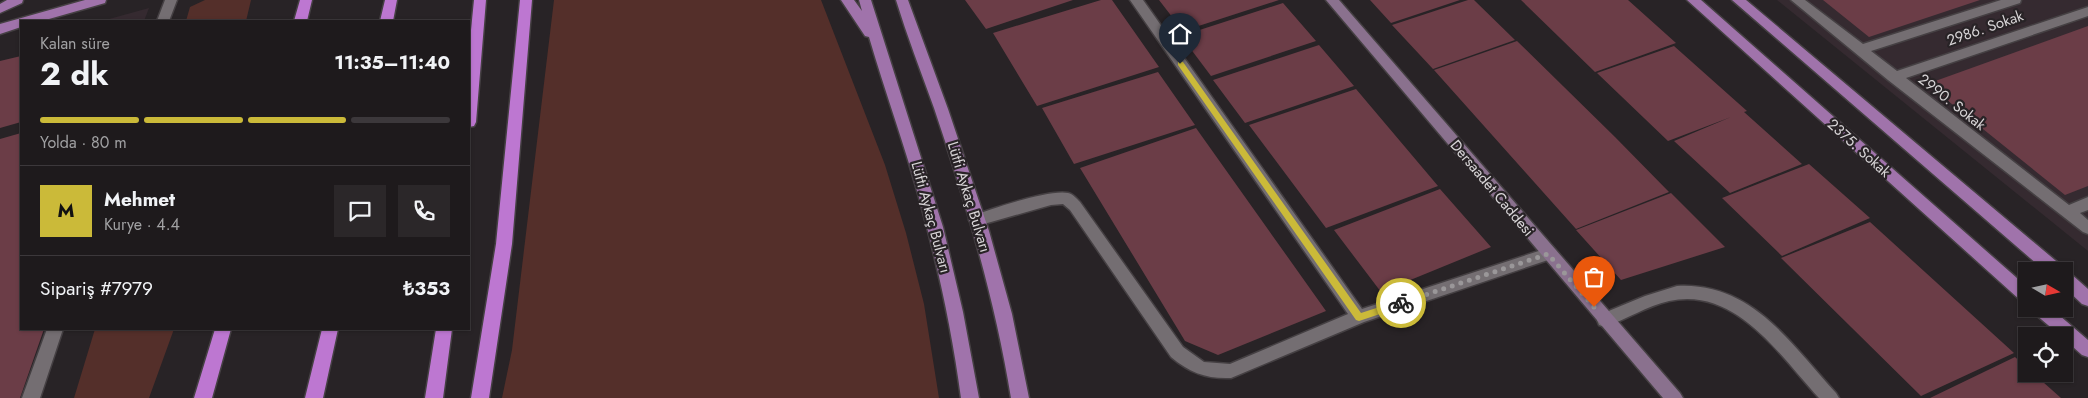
<!DOCTYPE html>
<html lang="tr">
<head>
<meta charset="utf-8">
<style>
	body { margin:0; font-family:Jost,sans-serif; background:#2b2729; color:#f1f3f6; height:100vh; display:flex; flex-direction:column; font-size:19px; white-space:nowrap }
	* { box-sizing:border-box; margin:0 }
	p { font-size:16px; color:#a1a1a3 }
	.icon { flex:none; width:28px; height:28px; fill:none; stroke:currentColor; stroke-width:2; stroke-linecap:round; stroke-linejoin:round }
	.map { position:relative; flex:1; overflow:hidden }
	.details { position:absolute; left:20px; top:20px; width:450px; height:310px; display:flex; flex-direction:column; background:#1e1a1c; border-radius:0px; box-shadow:0 1px 4px #0004,0 0 0 1px #3c383b }
	.details>* { flex:none }
	.needle { width:32px; rotate:99deg }
	.controls { position:absolute; left:2018px; top:262px; display:grid; gap:10px }
	.controls a { display:grid; place-items:center; width:55px; height:55px; border-radius:0px; background:#1e1a1c; box-shadow:0 1px 4px #0004,0 0 0 1px #3c383b; font-size:25px }
	.pin { position:absolute; display:grid; place-items:center; width:42px; height:42px; color:#fff; margin:-51px -21px; border-radius:50% 50% 50% 0; rotate:-45deg; box-shadow:0 0 5px #0007 }
	.pin .icon { rotate:45deg }
	.courier { position:absolute; display:grid; place-items:center; width:50px; height:50px; margin:-25px; border:4px solid #cbba39; border-radius:50%; background:#fff; color:#222; box-shadow:0 1px 6px #0007 }
	.head em { font-style:normal; font-weight:700 }
	.head div { display:flex; flex-direction:column-reverse }
	.head { display:flex; align-items:center; justify-content:space-between; height:85px; padding:0 20px }
	h1 { font-size:32px; font-weight:700; line-height:38px }
	.bar { display:grid; grid-template-columns:repeat(4,1fr); gap:8px 5px; align-content:center; height:60px; padding:0 20px }
	.bar i { height:6px; border-radius:4px; background:#3c383b }
	.bar .current { background:#cbba39 }
	.bar p { grid-column:span 4 }
	.line { display:flex; align-items:center; gap:12px; padding:0 20px; border-top:1px solid #3c383b }
	.line div { flex:1 }
	.round { display:grid; place-items:center; flex:none; width:52px; height:52px; border-radius:0px; background:#2b2729 }
	.map>svg:first-child { display:block }
	.built { fill:#352a30 }
	.green { fill:#542f2a }
	.building { fill:#6b3d47 }
	.lines { fill:none; stroke-linecap:round; stroke-linejoin:round }
	.lane-casing { stroke:#454043; stroke-width:3 }
	.street-casing { stroke:#454043; stroke-width:3 }
	.secondary-casing { stroke:#454043; stroke-width:3 }
	.primary-casing { stroke:#454043; stroke-width:3 }
	.highway-casing { stroke:#454043; stroke-width:3 }
	.lane { fill:#746e72; fill-rule:evenodd }
	.street { fill:#746e72; fill-rule:evenodd }
	.secondary { fill:#8a718e; fill-rule:evenodd }
	.primary { fill:#a073ab; fill-rule:evenodd }
	.highway { fill:#bd77d1; fill-rule:evenodd }
	.route { fill:#cbba39 }
	.done { stroke:#9a9799; stroke-width:5; stroke-dasharray:0 9 }
	.labels { text-anchor:middle; dominant-baseline:central; stroke-width:4.5; stroke-linejoin:round; paint-order:stroke }
	.street-label { font-size:15px; fill:#d8d5d7; stroke:#282326 }
</style>
</head>
<body>
<div class="map">
<svg width="2088" height="398" viewBox="0 0 2088 398">
	<rect width="100%" height="100%" fill="#282326"/>
	<!-- built -->
	<path class="built" d="M 1777,0 L 2088,0 L 2088,251 Z
		M 149,8 L 144,21 L 102,21 Z"/>
	<!-- green -->
	<path class="green" d="M 205,0 L 251,0 L 246,21 L 186,21 L 190,7 Z
		M 554,0 L 821,0 L 885,165 L 906,233 L 924,304 L 939,398 L 502,398 L 512,350 Z
		M 95,329 L 174,329 L 149,398 L 74,398 Z"/>
	<!-- building -->
	<path class="building" d="M 965,0 L 1073,0 L 986,29 Z
		M 1101,0 L 1112,0 L 1159,67 L 1037,106 L 993,33 Z
		M 1159,0 L 1279,0 L 1183,31 Z
		M 1370,0 L 1460,0 L 1391,23 Z
		M 1468,0 L 1474,0 L 1515,40 L 1433,69 L 1392,25 Z
		M 1521,0 L 1628,0 L 1676,43 L 1595,72 Z
		M 1823,0 L 1980,0 L 1869,37 Z
		M 1283,3 L 1316,41 L 1211,76 L 1181,36 Z
		M 2088,26 L 2088,186 L 2065,195 L 1927,84 Z
		M 1517,41 L 1615,137 L 1669,192 L 1576,229 L 1434,70 Z
		M 1319,45 L 1354,86 L 1245,123 L 1213,80 Z
		M 1674,46 L 1747,111 L 1744,112 L 1802,164 L 1730,193 L 1674,141 L 1731,117 L 1668,141 L 1597,73 Z
		M 21,56 L 21,122 L 0,128 L 0,61 Z
		M 1158,72 L 1195,125 L 1074,164 L 1042,108 Z
		M 1356,89 L 1438,186 L 1326,228 L 1249,125 Z
		M 1196,128 L 1326,311 L 1218,355 L 1185,341 L 1080,168 Z
		M 21,133 L 21,329 L 44,329 L 20,398 L 0,398 L 0,139 Z
		M 1809,164 L 1870,218 L 1782,256 L 1722,198 Z
		M 1440,189 L 1491,247 L 1381,292 L 1334,230 Z
		M 1671,193 L 1725,247 L 1621,280 L 1576,230 Z
		M 1870,222 L 2014,353 L 1921,396 L 1781,258 Z
		M 2015,357 L 2026,367 L 2026,374 L 2034,374 L 2061,398 L 1930,398 Z"/>
	<g class="lines">
		<defs>
			<path id="lane" d="M 1130,0 L 1143,0 L 1362,309 L 1548,248 L 1554,250 L 1556,254 L 1554,258 L 1364,322 L 1231,378 C 1207,379 1190,373 1171,357 L 1070,210 L 1063,204 L 1051,205 L 977,226 L 972,224 L 969,220 L 972,216 C 991,209 1050,189 1068,193 C 1073,194 1076,198 1080,202 L 1183,347 L 1204,362 L 1230,364 L 1348,314 Z
				M 1677,286 C 1752,282 1790,343 1836,393 L 1839,398 L 1819,398 C 1780,356 1736,286 1669,301 C 1647,306 1627,319 1605,327 L 1599,325 L 1597,320 L 1599,315 L 1645,296 Z"/>
			<path id="street" d="M 165,0 L 177,0 L 169,21 L 157,21 Z
				M 1791,0 L 1805,0 L 1863,44 L 2001,0 L 2021,0 L 2020,3 L 1871,51 L 1897,71 L 2088,7 L 2088,16 L 1906,78 L 2069,205 L 2088,197 L 2088,210 L 2080,213 L 2088,220 L 2088,234 L 2083,232 L 1888,80 Z
				M 47,329 L 63,329 L 40,398 L 22,398 Z"/>
			<path id="secondary" d="M 1326,0 L 1339,0 L 1680,393 L 1683,398 L 1663,398 Z"/>
			<path id="primary" d="M 7,0 L 23,0 L 22,3 L 0,13 L 0,4 Z
				M 85,0 L 106,0 L 105,3 L 42,21 L 21,21 L 21,27 L 0,34 L 0,24 Z
				M 841,0 L 854,0 L 862,11 L 859,0 L 871,0 L 943,227 L 963,312 L 979,398 L 961,398 C 952,331 938,266 920,201 C 905,146 885,92 869,37 L 865,36 Z
				M 896,0 L 908,0 L 948,109 L 989,231 L 1012,314 L 1029,398 L 1011,398 C 995,299 966,203 934,108 C 921,72 907,36 896,0 Z
				M 1687,0 L 1701,0 L 2026,286 L 2026,302 L 2020,300 Z
				M 1732,0 L 1746,0 L 2062,266 L 2064,271 L 2045,271 Z
				M 2064,272 L 2070,273 L 2088,289 L 2088,306 L 2082,304 L 2064,287 Z
				M 2033,309 L 2052,309 L 2088,340 L 2088,357 L 2082,355 L 2064,339 L 2064,336 L 2061,336 L 2035,314 Z"/>
			<path id="highway" d="M 300,0 L 312,0 L 307,21 L 294,21 Z
				M 385,0 L 397,0 L 393,21 L 380,21 Z
				M 474,0 L 486,0 L 476,122 L 474,126 L 469,127 L 469,50 Z
				M 520,0 L 532,0 L 512,244 L 489,398 L 471,398 L 496,244 Z
				M 215,329 L 231,329 L 212,398 L 194,398 Z
				M 322,329 L 338,329 L 323,398 L 305,398 Z
				M 436,329 L 452,329 L 443,398 L 425,398 Z"/>
		</defs>
		<!-- lane casing -->
		<use href="#lane" class="lane-casing"/>
		<!-- street casing -->
		<use href="#street" class="street-casing"/>
		<!-- secondary casing -->
		<use href="#secondary" class="secondary-casing"/>
		<!-- primary casing -->
		<use href="#primary" class="primary-casing"/>
		<!-- highway casing -->
		<use href="#highway" class="highway-casing"/>
		<!-- lane -->
		<use href="#lane" class="lane"/>
		<!-- street -->
		<use href="#street" class="street"/>
		<!-- secondary -->
		<use href="#secondary" class="secondary"/>
		<!-- primary -->
		<use href="#primary" class="primary"/>
		<!-- highway -->
		<use href="#highway" class="highway"/>
	</g>
	<!-- route -->
	<path class="route" d="M 1180,61 L 1183,62 L 1361,313 L 1401,300 L 1404,301 L 1404,306 L 1359,321 L 1356,320 L 1178,65 L 1178,62 Z"/>
	<g class="lines">
		<!-- done -->
		<path class="done" d="M 1401,303 L 1548,254 L 1594,307"/>
	</g>
	<g class="labels">
		<!-- street labels -->
		<g class="street-label">
			<text transform="translate(1985 28) rotate(-19)">2986. Sokak</text>
			<text transform="translate(1952 102) rotate(38)">2990. Sokak</text>
			<text transform="translate(1859 148) rotate(42)">2375. Sokak</text>
			<text transform="translate(1492 188) rotate(50)">Dersaadet Caddesi</text>
			<text transform="translate(969 197) rotate(73)">Lütfi Aykaç Bulvarı</text>
			<text transform="translate(931 217) rotate(75)">Lüfti Aykaç Bulvarı</text>
		</g>
	</g>
</svg>
<div class="controls">
<a><svg class="needle" viewBox="-14 -14 28 28"><path d="M0-13l5 13h-10z" fill="#e53935"/><path d="M0 13l5-13h-10z" fill="#a1a1a3"/></svg></a>
<a><svg class="icon" aria-label="locate" viewBox="0 0 24 24"><circle cx="12" cy="12" r="6"/><path d="M12 2v4M12 18v4M2 12h4M18 12h4"/></svg></a>
</div>
<div class="pin" style="left:1594px;top:307px;background:#ea580c"><svg class="icon" aria-label="bag" viewBox="0 0 24 24"><path d="M5 8h14l-1 12H6zM9 8a3 3 0 0 1 6 0"/></svg></div>
<div class="pin" style="left:1180px;top:64px;background:#1f2937"><svg class="icon" aria-label="home" viewBox="0 0 24 24"><path d="M3 11l9-7 9 7M6 9v11h12V9"/></svg></div>
<div class="courier" style="left:1401px;top:303px"><svg class="icon" aria-label="bike" viewBox="0 0 24 24"><circle cx="6" cy="16" r="4"/><circle cx="18" cy="16" r="4"/><path d="M6 16l4-8h5l3 8M10 8l3 8H6M13 5h3"/></svg></div>
<section class="details">
<div class="head"><div><h1>2 dk</h1><p>Kalan süre</p></div><em>11:35–11:40</em></div>
<div class="bar"><i class="current"></i><i class="current"></i><i class="current"></i><i></i><p>Yolda · 80 m</p></div>
<div class="line" style="height:90px"><b class="round" style="background:#cbba39;color:#111">M</b><div><b>Mehmet</b><p>Kurye · 4.4</p></div><a class="round"><svg class="icon" aria-label="chat" viewBox="0 0 24 24"><path d="M4 5h16v11H9l-5 4z"/></svg></a><a class="round"><svg class="icon" aria-label="phone" viewBox="0 0 24 24"><path d="M5 4h4l2 5-3 2q2 4 5 5l2-3 5 2v4C11 20 4 13 5 4z"/></svg></a></div>
<div class="line" style="height:65px"><div>Sipariş #7979</div><b>₺353</b></div>
</section>
</div>
</body>
</html>
